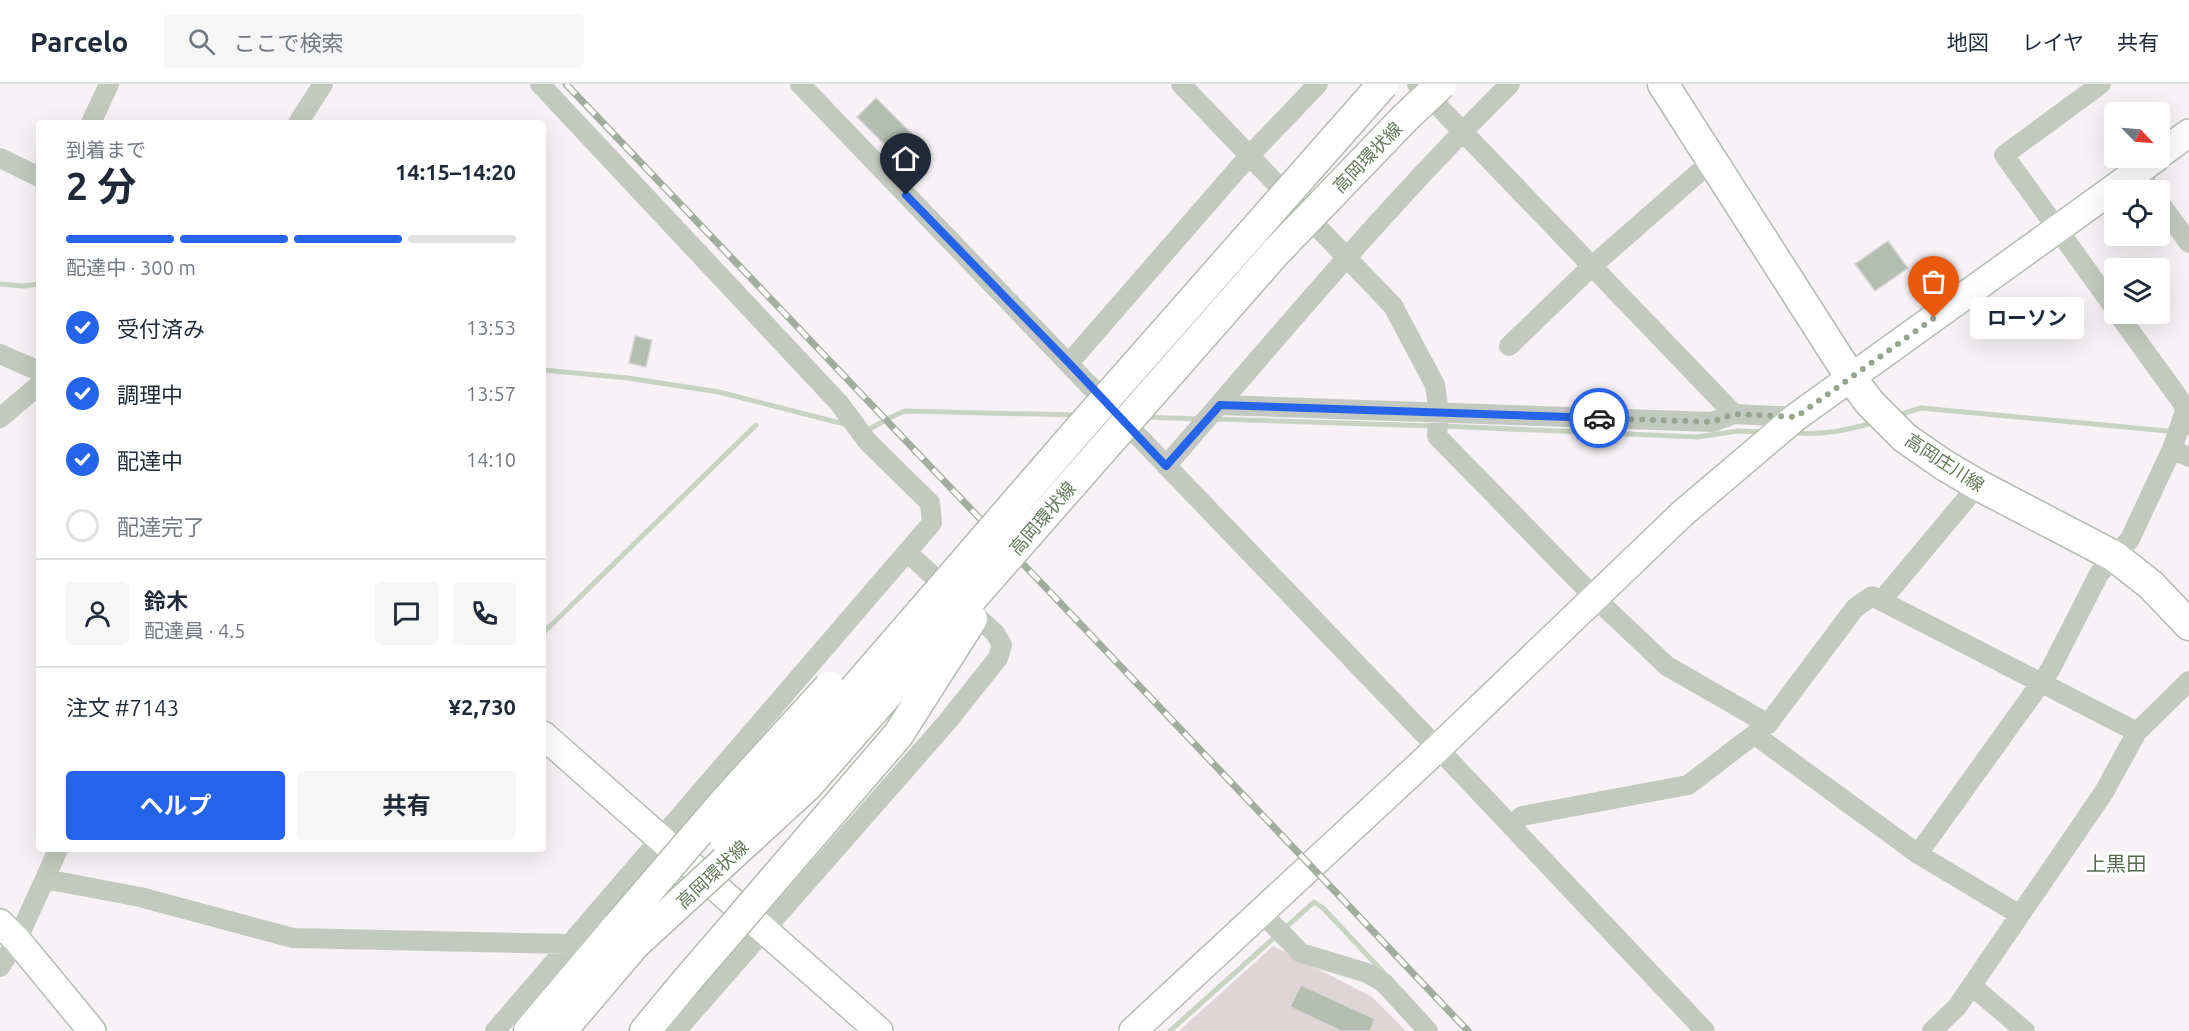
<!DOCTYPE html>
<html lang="ja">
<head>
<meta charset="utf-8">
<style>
	body { margin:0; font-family:Ubuntu,"Noto Sans JP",sans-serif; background:#f6f6f7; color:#1f2937; height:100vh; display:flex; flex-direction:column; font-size:22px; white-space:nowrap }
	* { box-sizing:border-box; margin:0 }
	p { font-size:20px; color:#747a83 }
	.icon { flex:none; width:33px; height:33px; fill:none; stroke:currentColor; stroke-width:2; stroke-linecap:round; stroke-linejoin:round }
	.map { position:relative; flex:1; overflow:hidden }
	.panel { position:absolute; left:36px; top:36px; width:510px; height:732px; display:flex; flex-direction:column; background:#fff; border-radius:6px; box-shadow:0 6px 24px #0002 }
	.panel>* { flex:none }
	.needle { width:39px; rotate:115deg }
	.tools { position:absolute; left:2104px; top:18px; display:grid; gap:12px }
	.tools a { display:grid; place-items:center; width:66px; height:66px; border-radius:6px; background:#fff; box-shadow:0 6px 24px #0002; font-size:30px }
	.pin { position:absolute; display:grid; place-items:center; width:51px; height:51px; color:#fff; margin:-62px -26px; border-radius:50% 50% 50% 0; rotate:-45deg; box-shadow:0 0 6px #0007 }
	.pin .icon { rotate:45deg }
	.courier { position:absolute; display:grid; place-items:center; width:60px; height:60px; margin:-30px; border:4px solid #2563eb; border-radius:50%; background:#fff; color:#222; box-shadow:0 2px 8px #0007 }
	.bubble { position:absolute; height:42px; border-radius:6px; background:#fff; box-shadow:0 6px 24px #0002; font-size:20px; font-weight:700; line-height:42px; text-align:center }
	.overview em { font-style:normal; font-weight:700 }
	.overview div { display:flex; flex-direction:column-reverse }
	.overview { display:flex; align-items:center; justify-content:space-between; height:102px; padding:0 30px }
	h1 { font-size:39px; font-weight:700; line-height:45px }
	.bar { display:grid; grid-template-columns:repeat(4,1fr); gap:9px 6px; align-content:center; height:72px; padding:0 30px }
	.bar i { height:8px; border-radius:4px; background:#e0e1e3 }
	.bar .selected { background:#2563eb }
	.bar p { grid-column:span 4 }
	.line { display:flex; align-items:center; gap:15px; padding:0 30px; border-top:2px solid #e0e1e3 }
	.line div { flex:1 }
	.round { display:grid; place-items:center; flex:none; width:63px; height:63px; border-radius:6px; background:#f6f6f7 }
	ol { padding:0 30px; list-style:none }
	li { display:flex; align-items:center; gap:18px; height:66px }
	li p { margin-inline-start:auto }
	li .icon { padding:6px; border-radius:50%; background:#2563eb; color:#fff; stroke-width:4 }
	li:last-child { color:#747a83 }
	li i { width:33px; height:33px; border:3px solid #e0e1e3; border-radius:50% }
	.button { display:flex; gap:12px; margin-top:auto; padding:12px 30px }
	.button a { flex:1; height:69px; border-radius:6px; background:#2563eb; color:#fff; font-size:24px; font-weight:700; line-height:69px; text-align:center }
	.button a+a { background:#f6f6f7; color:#1f2937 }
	header { display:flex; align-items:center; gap:36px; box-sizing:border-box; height:84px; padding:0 30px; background:#fff; border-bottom:2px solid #e0e1e3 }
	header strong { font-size:28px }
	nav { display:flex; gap:33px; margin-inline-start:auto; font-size:21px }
	.search { width:420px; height:54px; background:#f6f6f7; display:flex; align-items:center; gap:15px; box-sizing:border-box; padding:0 21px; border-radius:6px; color:#747a83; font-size:22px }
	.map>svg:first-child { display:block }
	.green { fill:#e0d5d6 }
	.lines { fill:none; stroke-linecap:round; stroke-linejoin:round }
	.stream { stroke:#c9d2c3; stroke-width:5 }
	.building { fill:#b4bdb0; stroke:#d7d5d6; stroke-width:1.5 }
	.secondary-casing { stroke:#b5beb2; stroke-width:30 }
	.primary-casing { stroke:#b4bbb1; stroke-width:33 }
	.street { stroke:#c3c9c0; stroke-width:20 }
	.secondary { stroke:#fff; stroke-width:27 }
	.primary { stroke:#fff; stroke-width:30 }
	.rail-casing { stroke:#a3ad9f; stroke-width:7 }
	.rail { stroke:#fff; stroke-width:4.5; stroke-dasharray:14; stroke-linecap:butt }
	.primary-bridge-casing { stroke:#b4bbb1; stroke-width:33; stroke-linecap:butt }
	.primary-bridge { stroke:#fff; stroke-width:30 }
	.done { stroke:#96a490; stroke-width:6; stroke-dasharray:0 10.8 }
	.route { stroke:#2563eb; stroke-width:8 }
	.labels { text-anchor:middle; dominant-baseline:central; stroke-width:6; stroke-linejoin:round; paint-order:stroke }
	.street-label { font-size:18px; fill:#637a5a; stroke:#fff }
	.neighbourhood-label { font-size:20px; fill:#586a50; stroke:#fff }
</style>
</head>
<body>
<header>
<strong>Parcelo</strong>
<div class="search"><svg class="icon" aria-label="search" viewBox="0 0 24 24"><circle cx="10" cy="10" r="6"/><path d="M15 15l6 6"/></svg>ここで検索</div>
<nav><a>地図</a><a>レイヤ</a><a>共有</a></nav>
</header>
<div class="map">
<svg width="2189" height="947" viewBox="0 0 2189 947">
	<rect width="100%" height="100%" fill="#f6f2f5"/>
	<!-- green -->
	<path class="green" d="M 1273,862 L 1372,913 L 1406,947 L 1179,947 Z"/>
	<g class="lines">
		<!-- stream -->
		<path class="stream" d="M 0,200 L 24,202 L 39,200
			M 543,286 L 628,294 L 719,308 L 848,341
			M 1895,332 L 1921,324 L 2189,349
			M 1145,333 L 1199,335
			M 1214,335 L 1433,342
			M 1442,342 L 1697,353 L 1738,347 L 1765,348
			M 865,346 L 868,346 L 889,334 L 905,327 L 1076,331
			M 1793,349 C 1824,351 1845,347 1875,338
			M 543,549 L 756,341
			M 1170,947 L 1314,818 L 1323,824 L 1385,890"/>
	</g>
	<!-- building -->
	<path class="building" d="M 876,14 L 917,55 L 898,74 L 857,33 Z
		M 1888,157 L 1908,184 L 1875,207 L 1855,180 Z
		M 635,252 L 652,256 L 646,283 L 629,279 Z
		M 1301,901 L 1375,935 L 1370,947 L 1341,947 L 1290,923 Z"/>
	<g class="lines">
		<defs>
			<path id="secondary" d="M 2160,70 L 2189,49
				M 543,651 L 879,947
				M 0,839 L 17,856 L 92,947
				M 1133,947 L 1437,665 L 1683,429 L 1796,333 L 2156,74"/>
			<path id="primary" d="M 1663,0 L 1851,294 L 1870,319 L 1905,354 L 1944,381 L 1978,401 L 2114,472 L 2151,501 L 2189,541
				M 529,947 L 618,842
				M 561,947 L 635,860
				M 645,947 L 684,900"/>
		</defs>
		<!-- secondary casing -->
		<use href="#secondary" class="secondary-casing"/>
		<!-- primary casing -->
		<use href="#primary" class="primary-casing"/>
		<!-- street -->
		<path class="street" d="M 800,0 L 1448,675 L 1705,947
			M 1181,0 L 1393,222 L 1435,301 L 1439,328 L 1437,352 L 1595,514 L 1667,582 L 1768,640
			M 1417,0 L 1734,330 L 1796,333
			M 2101,0 L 2004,71 L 2115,225
			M 91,39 L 109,0
			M 298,39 L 323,0
			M 0,74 L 39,93
			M 2137,87 L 2151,106
			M 2160,119 L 2189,159
			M 2118,230 L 2186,324 L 2189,322
			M 1509,262 L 1591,183 L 1713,76
			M 0,270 L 39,287
			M 1069,279 L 1249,72 L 1318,0
			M 1220,321 L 1712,338 L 1734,330
			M 0,334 L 39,301
			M 2172,365 L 2189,373
			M 1166,382 C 1278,253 1388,120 1510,0
			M 1882,516 L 1978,401
			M 1755,651 L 1918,770
			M 1511,742 L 1522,732 L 1688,701 L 1768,640 L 1855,524 L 1872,512 L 2137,648
			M 45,795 L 58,765
			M 1262,829 L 1301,869 L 1367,889 L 1384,899 L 1428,947
			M 2020,831 L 1918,770 L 2050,586 L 2099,490 L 2130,455 L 2172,365 L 2186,324
			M 0,883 L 17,856 L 45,795 L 140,813 L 293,854 L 570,860
			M 1972,902 L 2025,947
			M 495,947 L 932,439 L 930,419 L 867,357 L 839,319 L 540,0
			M 676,947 L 947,638 L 998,574 L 1002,561 L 995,549 L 907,468
			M 1932,947 L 1957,923 L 2020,831 L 2104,708 L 2137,648 L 2189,597"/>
		<!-- secondary -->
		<use href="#secondary" class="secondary"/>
		<!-- primary -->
		<use href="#primary" class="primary"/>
		<defs>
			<path id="rail" d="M 566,0 L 1468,947"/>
		</defs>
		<!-- rail casing -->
		<use href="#rail" class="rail-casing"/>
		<!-- rail -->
		<use href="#rail" class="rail"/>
		<defs>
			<path id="primary-bridge" d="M 725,755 L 1082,342 L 1383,0
				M 618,842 L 726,716 L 829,603
				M 635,860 L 807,702 L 1275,169 L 1405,34 L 1441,0
				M 684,900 L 898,651 L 972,535"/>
		</defs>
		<!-- primary-bridge casing -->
		<use href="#primary-bridge" class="primary-bridge-casing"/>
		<!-- primary-bridge -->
		<use href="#primary-bridge" class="primary-bridge"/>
	</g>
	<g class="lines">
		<!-- done -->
		<path class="done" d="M 1599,334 L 1712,338 L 1734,330 L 1796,333 L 1934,234"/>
		<!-- route -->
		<path class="route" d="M 906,111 L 1069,279 L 1166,382 L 1220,321 L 1599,334"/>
	</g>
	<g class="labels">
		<!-- street labels -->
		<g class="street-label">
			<text transform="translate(1367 73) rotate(-46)">高岡環状線</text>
			<text transform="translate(1945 378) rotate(33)">高岡庄川線</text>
			<text transform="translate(1042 434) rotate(-49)">高岡環状線</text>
			<text transform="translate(712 790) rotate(-43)">高岡環状線</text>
		</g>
		<!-- neighbourhood labels -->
		<g class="neighbourhood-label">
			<text x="2116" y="779">上黒田</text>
		</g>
	</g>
</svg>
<div class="tools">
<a><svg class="needle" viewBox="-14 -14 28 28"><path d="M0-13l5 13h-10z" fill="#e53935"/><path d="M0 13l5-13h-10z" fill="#747a83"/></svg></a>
<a><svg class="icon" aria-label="locate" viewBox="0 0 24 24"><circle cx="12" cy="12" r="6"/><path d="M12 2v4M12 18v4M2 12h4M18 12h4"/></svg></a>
<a><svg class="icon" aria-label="layers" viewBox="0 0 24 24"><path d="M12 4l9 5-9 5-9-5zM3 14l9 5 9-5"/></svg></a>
</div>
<div class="pin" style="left:1934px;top:234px;background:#ea580c"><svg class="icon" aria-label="bag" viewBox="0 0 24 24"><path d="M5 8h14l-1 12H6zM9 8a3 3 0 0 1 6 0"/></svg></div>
<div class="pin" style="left:906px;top:111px;background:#1f2937"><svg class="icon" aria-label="home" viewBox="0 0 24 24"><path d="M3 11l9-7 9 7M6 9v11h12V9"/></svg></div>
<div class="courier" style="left:1599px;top:334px"><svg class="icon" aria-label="car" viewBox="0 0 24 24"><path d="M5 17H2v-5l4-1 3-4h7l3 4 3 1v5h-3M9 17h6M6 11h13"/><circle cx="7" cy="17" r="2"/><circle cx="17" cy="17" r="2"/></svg></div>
<div class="bubble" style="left:1970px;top:213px;width:114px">ローソン</div>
<section class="panel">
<div class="overview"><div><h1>2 分</h1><p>到着まで</p></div><em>14:15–14:20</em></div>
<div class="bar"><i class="selected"></i><i class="selected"></i><i class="selected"></i><i></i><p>配達中 · 300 m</p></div>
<ol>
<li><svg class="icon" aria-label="check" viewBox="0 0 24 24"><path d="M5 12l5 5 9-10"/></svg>受付済み<p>13:53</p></li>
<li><svg class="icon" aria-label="check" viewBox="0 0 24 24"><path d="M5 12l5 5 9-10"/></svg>調理中<p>13:57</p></li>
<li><svg class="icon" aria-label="check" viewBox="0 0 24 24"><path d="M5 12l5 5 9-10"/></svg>配達中<p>14:10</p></li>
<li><i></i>配達完了</li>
</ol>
<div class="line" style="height:108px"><a class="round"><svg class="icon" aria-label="person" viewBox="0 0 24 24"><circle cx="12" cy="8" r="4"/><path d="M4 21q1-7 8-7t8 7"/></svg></a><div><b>鈴木</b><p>配達員 · 4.5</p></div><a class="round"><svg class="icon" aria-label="chat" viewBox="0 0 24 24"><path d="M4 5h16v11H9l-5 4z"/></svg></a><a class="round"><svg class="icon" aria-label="phone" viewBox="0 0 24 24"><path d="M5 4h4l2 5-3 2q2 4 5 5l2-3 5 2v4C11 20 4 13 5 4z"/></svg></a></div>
<div class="line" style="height:78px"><div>注文 #7143</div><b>¥2,730</b></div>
<div class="button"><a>ヘルプ</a><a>共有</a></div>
</section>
</div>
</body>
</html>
